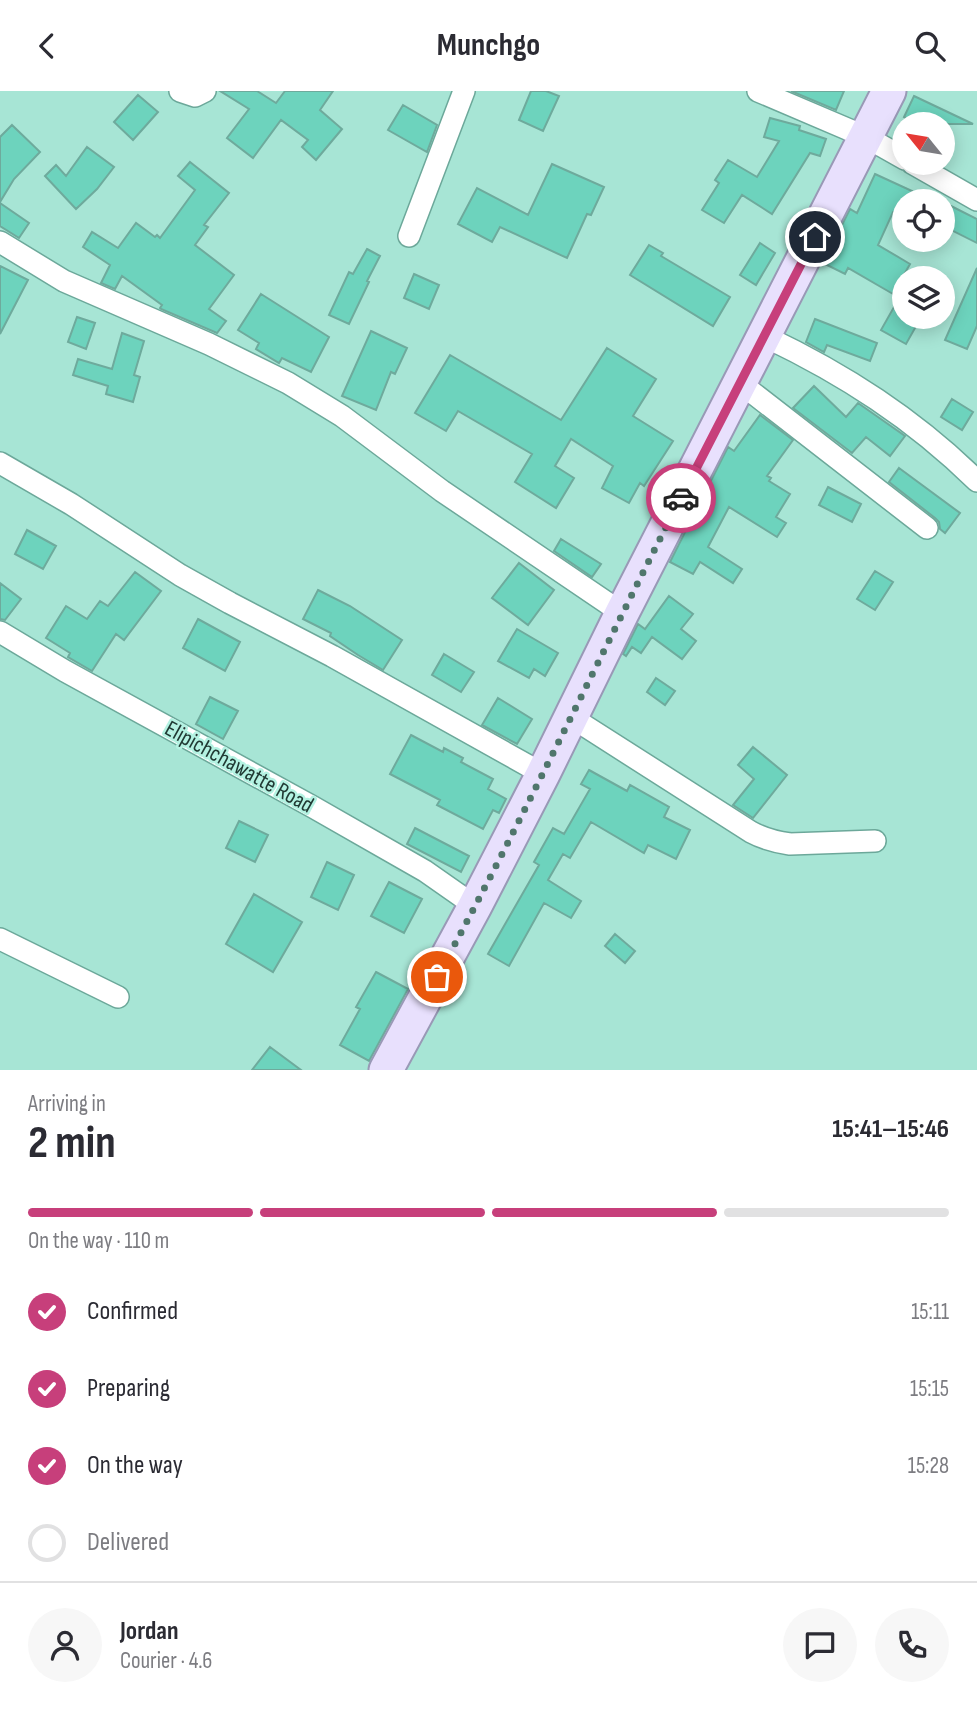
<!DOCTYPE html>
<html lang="en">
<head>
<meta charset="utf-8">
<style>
	body { margin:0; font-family:"Sofia Sans Condensed",sans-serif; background:#f7f7f7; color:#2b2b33; height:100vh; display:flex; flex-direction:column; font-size:26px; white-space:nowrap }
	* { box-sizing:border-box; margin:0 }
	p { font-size:23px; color:#7c7c81 }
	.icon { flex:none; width:38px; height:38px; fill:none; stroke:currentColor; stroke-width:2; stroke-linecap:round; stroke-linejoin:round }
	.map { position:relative; height:979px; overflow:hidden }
	.details { display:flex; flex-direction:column; background:#fff; flex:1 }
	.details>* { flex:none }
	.needle { width:46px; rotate:300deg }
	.buttons { position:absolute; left:892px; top:21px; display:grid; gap:14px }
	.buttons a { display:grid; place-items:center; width:63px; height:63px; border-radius:50%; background:#fff; box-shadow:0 4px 18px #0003; font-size:35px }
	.pin { position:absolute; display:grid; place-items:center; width:60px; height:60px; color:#fff; margin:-30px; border:4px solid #fff; border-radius:50%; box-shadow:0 2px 7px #0007 }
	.courier { position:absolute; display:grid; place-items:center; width:70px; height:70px; margin:-35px; border:5px solid #c73f7b; border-radius:50%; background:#fff; color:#222; box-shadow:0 2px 9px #0007 }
	.summary em { font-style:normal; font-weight:700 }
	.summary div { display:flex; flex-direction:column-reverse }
	.summary { display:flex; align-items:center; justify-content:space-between; height:119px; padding:0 28px }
	h1 { font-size:46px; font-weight:700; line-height:52px }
	.bar { display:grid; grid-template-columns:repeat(4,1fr); gap:10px 7px; align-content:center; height:84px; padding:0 28px }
	.bar i { height:9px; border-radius:5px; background:#e1e1e2 }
	.bar .on { background:#c73f7b }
	.bar p { grid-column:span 4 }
	.line { display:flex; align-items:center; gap:18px; padding:0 28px; border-top:2px solid #e1e1e2 }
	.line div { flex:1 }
	.round { display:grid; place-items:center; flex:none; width:74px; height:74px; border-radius:37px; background:#f7f7f7 }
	ol { padding:0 28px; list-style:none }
	li { display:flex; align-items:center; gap:21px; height:77px }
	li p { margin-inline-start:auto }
	li .icon { padding:7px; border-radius:50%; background:#c73f7b; color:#fff; stroke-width:4 }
	li:last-child { color:#7c7c81 }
	li i { width:38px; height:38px; border:4px solid #e1e1e2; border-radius:50% }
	header { display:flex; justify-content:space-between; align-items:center; height:91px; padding:0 28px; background:#fff; font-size:32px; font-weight:700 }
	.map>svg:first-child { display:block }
	.building { fill:#6dd3bd; stroke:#6eaa9c; stroke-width:2 }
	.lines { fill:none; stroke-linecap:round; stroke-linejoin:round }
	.street-casing { stroke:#6ca89a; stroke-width:24 }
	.primary-casing { stroke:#9999b6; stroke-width:37 }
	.street { stroke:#fff; stroke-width:21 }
	.primary { stroke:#e8e0fd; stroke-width:33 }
	.done { stroke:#50766c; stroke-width:7; stroke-dasharray:0 12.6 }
	.route { stroke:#c73f7b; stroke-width:9 }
	.labels { text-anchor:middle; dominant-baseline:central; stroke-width:5; stroke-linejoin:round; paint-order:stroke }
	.street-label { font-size:23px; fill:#213a34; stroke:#b4f2e2 }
</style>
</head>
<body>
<header><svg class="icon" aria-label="back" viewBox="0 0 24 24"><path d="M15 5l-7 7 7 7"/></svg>Munchgo<svg class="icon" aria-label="search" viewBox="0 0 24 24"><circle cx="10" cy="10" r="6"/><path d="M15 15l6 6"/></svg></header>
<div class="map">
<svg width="977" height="979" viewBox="0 0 977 979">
	<rect width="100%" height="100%" fill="#a7e5d5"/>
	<!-- building -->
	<path class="building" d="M 220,0 L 257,0 L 276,12 L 285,0 L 333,0 L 320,19 L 342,38 L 316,69 L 302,56 L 308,49 L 281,29 L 253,67 L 227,47 L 249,18 Z
		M 531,0 L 546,0 L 559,5 L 543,40 L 519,29 Z
		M 791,0 L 844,0 L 836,19 Z
		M 138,4 L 158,21 L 133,49 L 114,31 Z
		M 914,5 L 973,33 L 918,33 L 904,26 Z
		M 403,14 L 437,34 L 427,61 L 388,39 Z
		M 770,27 L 800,35 L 799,39 L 826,48 L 820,65 L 810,62 L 772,123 L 742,104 L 724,132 L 702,119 L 719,92 L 715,89 L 728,69 L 757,86 L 779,50 L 764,46 Z
		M 12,34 L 40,61 L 14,88 L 0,111 L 0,46 Z
		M 87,56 L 114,76 L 97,98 L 76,118 L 45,85 L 56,74 L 66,85 Z
		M 190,71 L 229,102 L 204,134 L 208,136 L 195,154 L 234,184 L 209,218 L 226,230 L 217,242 L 161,218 L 160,217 L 162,214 L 122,185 L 115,198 L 101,192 L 110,174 L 83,156 L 92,141 L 118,157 L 136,132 L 155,146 L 157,144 L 160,147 L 195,99 L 178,85 Z
		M 552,73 L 604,96 L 591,124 L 587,123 L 567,167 L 500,136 L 492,151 L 458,133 L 477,97 L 528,124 Z
		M 875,83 L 912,100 L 907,110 L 905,110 L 905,114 L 900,124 L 893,121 L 878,154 L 910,173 L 893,203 L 848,177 L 845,183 L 823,172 L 850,118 L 857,122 Z
		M 0,112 L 29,132 L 19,147 L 0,135 Z
		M 951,115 L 977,128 L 977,152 L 943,135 L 943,131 Z
		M 760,152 L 775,162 L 756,194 L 740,184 Z
		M 649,154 L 663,162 L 661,165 L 730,206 L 713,235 L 630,184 Z
		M 367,158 L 380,165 L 367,190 L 369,191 L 349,233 L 329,224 L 349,181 L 353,183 Z
		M 0,175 L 28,189 L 0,243 Z
		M 977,177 L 977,235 L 967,258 L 945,249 Z
		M 414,183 L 439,194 L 429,218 L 404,207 Z
		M 261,203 L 329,246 L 311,281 L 282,267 L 279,272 L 256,258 L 259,252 L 238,239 Z
		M 894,216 L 905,222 L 905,226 L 911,226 L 919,230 L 906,253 L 881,239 Z
		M 77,226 L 95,232 L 86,258 L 68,251 Z
		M 815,228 L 877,252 L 870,270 L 827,254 L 824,261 L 806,251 Z
		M 371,240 L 407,257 L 395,283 L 391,281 L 376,319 L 342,305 Z
		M 122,242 L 144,250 L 134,284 L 140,286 L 133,311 L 106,303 L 108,295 L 73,284 L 78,268 L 112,278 Z
		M 607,257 L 656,288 L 633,325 L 673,350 L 644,395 L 640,392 L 629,412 L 602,397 L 613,375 L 571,348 L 555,375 L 574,387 L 556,417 L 515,391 L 532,363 L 458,320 L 446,340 L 415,322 L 450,264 L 561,329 Z
		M 814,295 L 846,326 L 858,312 L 905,345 L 890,365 L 866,346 L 852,362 L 793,317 Z
		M 952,308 L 973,321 L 962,339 L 941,326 Z
		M 760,324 L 793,349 L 767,385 L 771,387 L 769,390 L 790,403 L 776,426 L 786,432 L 777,446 L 729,416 L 708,456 L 742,478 L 733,492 L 700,471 L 693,483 L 670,471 L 728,356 L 734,360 Z
		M 899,377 L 960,422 L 945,442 L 940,438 L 939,431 L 935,427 L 889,391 Z
		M 828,396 L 861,413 L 852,431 L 819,414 Z
		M 27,439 L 56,455 L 43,478 L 15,463 Z
		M 561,448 L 601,473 L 592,486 L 554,460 Z
		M 519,472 L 554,499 L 528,534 L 492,507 Z
		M 875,480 L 893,491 L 875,519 L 857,508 Z
		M 135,481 L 161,500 L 124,549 L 116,543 L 92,580 L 68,566 L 70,562 L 46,547 L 66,515 L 87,528 L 100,510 L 108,515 Z
		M 0,492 L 21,508 L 5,529 L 0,528 Z
		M 318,499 L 350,515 L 402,549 L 383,579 L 358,564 L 330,545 L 331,542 L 303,528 Z
		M 669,505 L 693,523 L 681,538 L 696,550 L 682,568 L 652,546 L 641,562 L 632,556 L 626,565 L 623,563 L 638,533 L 645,538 Z
		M 198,528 L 240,551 L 225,580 L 183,557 Z
		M 517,538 L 558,562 L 545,585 L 534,578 L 529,587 L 498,570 Z
		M 444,563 L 474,581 L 461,601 L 432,584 Z
		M 656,587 L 675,600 L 665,614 L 647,601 Z
		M 210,606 L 238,620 L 223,648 L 196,633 Z
		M 498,607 L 532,628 L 517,653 L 482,634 Z
		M 411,644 L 443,661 L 444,657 L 463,667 L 461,671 L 493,688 L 488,698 L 506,708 L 499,722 L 493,719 L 483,738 L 437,714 L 440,709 L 390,683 Z
		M 753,656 L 787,684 L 753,727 L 733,714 L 754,688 L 738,674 Z
		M 589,679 L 627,700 L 630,694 L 669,716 L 664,726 L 690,739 L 676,768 L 648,754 L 644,762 L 591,731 L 570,767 L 563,763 L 548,789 L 581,810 L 571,827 L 544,812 L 509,875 L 488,863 L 539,774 L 534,771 L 553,737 L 564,743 L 590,698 L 581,693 Z
		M 239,730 L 268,744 L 255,771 L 226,757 Z
		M 415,737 L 469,765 L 461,781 L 407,753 Z
		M 327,771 L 354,784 L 338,819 L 311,806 Z
		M 389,791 L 422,808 L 404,842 L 371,825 Z
		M 254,803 L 302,831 L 273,881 L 226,853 Z
		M 615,843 L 635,860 L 625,872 L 605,855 Z
		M 376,881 L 408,898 L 369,970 L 340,954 L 360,918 L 356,916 Z
		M 270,956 L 301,979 L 252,979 Z"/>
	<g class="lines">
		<defs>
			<path id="street" d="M 180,0 L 195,5 L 205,0
				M 758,0 L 866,46 L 905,68
				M 912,72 L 977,109
				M 409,145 L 464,0
				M 0,151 L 64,190 L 209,253 L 288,292 L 342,325 L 442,400 L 622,522
				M 764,245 C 844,283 914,328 977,390
				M 740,292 L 927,437
				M 0,372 L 71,413 L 180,484 L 230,512 L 332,565 L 543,683
				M 0,541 L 65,580 L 313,716 L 425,780 L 475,815
				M 571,626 L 751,741 C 764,748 776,751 790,753 L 875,750
				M 0,848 L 118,906"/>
			<path id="primary" d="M 386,979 L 475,815 L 543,683 L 622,522 L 889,0"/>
		</defs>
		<!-- street casing -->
		<use href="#street" class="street-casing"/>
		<!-- primary casing -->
		<use href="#primary" class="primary-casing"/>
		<!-- street -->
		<use href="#street" class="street"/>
		<!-- primary -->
		<use href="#primary" class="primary"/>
	</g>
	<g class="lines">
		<!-- done -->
		<path class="done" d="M 437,886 C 523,729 599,566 681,407"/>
		<!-- route -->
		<path class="route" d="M 681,407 L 815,146"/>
	</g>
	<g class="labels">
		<!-- street labels -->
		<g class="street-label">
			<text transform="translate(239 676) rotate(29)">Elipichchawatte Road</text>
		</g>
	</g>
</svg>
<div class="buttons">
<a><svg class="needle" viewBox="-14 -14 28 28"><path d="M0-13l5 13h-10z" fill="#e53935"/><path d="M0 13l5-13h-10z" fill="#7c7c81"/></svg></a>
<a><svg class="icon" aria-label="locate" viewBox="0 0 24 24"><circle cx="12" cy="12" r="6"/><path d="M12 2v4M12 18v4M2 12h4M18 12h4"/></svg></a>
<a><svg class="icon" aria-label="layers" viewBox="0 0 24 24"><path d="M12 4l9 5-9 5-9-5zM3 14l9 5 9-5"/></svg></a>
</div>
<div class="pin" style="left:437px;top:886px;background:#ea580c"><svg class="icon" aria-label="bag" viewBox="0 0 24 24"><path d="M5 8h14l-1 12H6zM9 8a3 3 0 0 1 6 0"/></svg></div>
<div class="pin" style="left:815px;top:146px;background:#1f2937"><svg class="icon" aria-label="home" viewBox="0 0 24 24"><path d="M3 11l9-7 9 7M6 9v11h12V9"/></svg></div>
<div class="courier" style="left:681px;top:407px"><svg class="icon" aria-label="car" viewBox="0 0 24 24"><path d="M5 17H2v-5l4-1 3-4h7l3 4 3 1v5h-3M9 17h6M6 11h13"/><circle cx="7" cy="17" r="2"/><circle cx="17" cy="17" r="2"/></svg></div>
</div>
<section class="details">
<div class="summary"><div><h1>2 min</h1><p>Arriving in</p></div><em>15:41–15:46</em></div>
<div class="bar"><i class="on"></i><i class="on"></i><i class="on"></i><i></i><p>On the way · 110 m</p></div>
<ol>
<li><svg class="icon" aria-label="check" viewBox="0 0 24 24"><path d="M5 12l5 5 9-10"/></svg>Confirmed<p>15:11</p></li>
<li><svg class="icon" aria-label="check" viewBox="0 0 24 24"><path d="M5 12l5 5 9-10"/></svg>Preparing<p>15:15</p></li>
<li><svg class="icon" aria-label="check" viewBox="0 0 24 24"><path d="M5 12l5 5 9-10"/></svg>On the way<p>15:28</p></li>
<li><i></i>Delivered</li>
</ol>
<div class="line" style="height:126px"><a class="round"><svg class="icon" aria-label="person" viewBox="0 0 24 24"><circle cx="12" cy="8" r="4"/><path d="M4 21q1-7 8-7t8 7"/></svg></a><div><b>Jordan</b><p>Courier · 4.6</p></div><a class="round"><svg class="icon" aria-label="chat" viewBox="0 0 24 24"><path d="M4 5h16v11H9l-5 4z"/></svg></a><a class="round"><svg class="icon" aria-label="phone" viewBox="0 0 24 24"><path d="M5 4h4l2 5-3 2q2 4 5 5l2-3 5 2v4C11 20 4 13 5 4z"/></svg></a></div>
</section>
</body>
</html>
